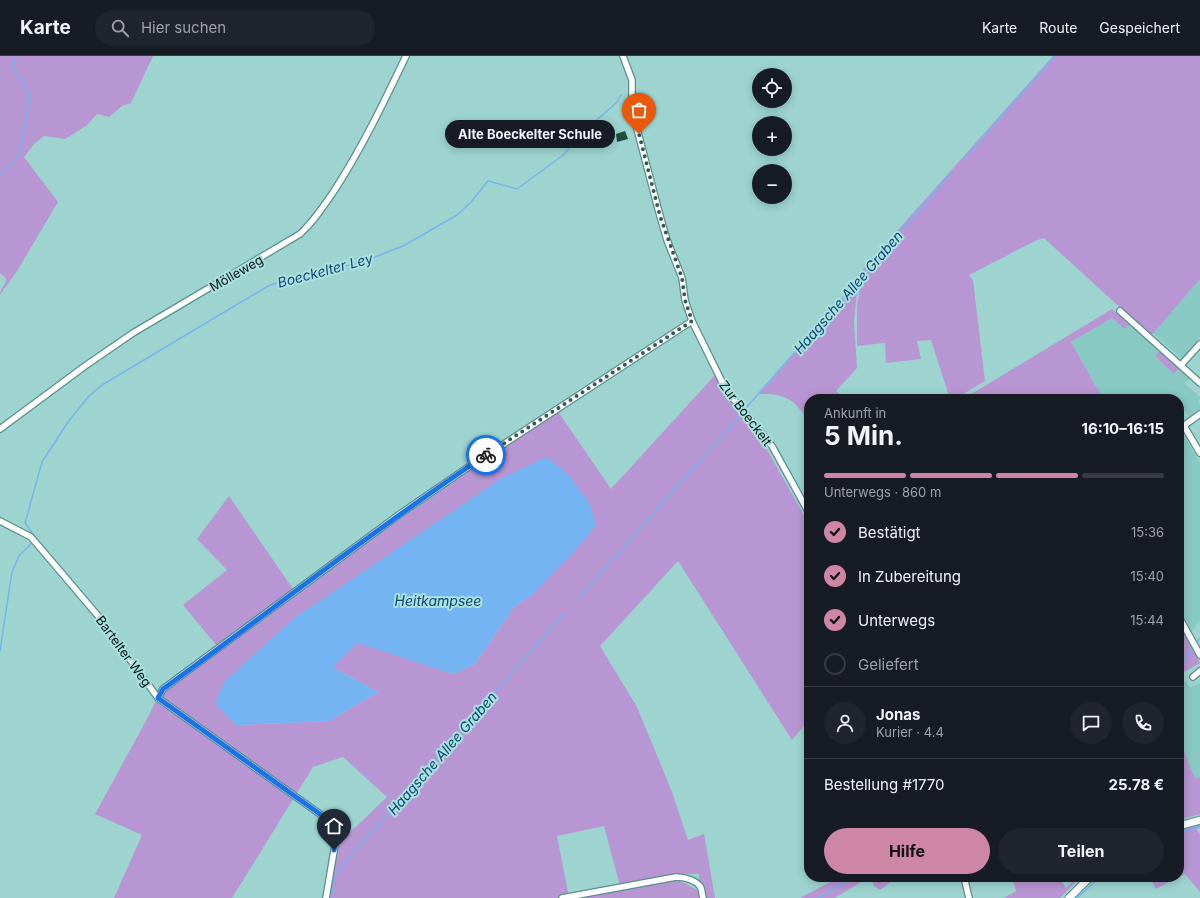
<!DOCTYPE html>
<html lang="de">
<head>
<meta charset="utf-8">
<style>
	body { margin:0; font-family:Inter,sans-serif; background:#20242c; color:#f1f3f6; height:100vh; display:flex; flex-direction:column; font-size:15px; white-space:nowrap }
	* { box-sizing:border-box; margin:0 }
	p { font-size:13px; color:#9ea1a6 }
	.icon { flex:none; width:22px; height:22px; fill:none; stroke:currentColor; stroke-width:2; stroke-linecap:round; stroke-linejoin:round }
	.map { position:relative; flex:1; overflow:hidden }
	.drawer { position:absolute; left:804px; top:338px; width:380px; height:488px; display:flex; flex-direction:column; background:#171b24; border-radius:16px; box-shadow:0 2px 10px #0003 }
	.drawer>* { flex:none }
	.buttons { position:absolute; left:752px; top:12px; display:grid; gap:8px }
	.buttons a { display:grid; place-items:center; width:40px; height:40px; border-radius:50%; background:#171b24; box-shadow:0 2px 10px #0003; font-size:20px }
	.pin { position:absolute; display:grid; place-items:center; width:34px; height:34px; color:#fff; margin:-41px -17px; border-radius:50% 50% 50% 0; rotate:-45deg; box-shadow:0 0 4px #0007 }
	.pin .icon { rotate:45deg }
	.courier { position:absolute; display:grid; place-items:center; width:40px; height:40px; margin:-20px; border:3px solid #1a73e8; border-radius:50%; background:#fff; color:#222; box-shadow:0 1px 5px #0007 }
	.bubble { position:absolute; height:28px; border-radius:14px; background:#171b24; box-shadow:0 2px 10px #0003; font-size:13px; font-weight:700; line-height:28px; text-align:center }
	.head em { font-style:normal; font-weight:700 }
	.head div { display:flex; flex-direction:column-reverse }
	.head { display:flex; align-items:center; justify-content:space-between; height:68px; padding:0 20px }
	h1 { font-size:26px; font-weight:700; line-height:30px }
	.bar { display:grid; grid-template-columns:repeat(4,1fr); gap:6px 4px; align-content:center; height:48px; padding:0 20px }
	.bar i { height:5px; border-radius:3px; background:#363941 }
	.bar .selected { background:#cd86a4 }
	.bar p { grid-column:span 4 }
	.line { display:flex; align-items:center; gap:10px; padding:0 20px; border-top:1px solid #363941 }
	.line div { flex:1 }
	.round { display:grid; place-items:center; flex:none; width:42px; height:42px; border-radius:21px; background:#20242c }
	ol { padding:0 20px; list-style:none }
	li { display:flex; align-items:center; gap:12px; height:44px }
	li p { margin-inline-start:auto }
	li .icon { padding:4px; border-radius:50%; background:#cd86a4; color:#111; stroke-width:4 }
	li:last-child { color:#9ea1a6 }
	li i { width:22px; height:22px; border:2px solid #363941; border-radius:50% }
	.action { display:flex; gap:8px; margin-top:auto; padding:8px 20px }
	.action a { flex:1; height:46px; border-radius:24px; background:#cd86a4; color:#111; font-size:16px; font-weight:700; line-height:46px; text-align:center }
	.action a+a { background:#20242c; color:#f1f3f6 }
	header { display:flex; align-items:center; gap:24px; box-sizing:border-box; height:56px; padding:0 20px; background:#171b24; border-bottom:1px solid #363941 }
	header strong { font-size:19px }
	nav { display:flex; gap:22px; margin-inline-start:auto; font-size:14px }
	.search { width:280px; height:36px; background:#20242c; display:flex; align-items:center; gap:10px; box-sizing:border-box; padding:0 14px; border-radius:22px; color:#9ea1a6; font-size:15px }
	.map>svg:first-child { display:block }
	.built { fill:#88c9c4 }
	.green { fill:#b896d3; fill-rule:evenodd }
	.water { fill:#75b4f3 }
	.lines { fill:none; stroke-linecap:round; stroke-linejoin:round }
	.stream { stroke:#75b4f3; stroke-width:1.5 }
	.building { fill:#204d3f }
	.street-casing { stroke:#5a8f8b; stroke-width:8 }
	.secondary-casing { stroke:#5a8f8b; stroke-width:9 }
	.street { stroke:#fff; stroke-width:5.5 }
	.secondary { stroke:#fff; stroke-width:7 }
	.done { stroke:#385856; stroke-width:4; stroke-dasharray:0 7.2 }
	.route { stroke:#1a73e8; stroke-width:5 }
	.labels { text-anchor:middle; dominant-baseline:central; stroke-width:4; stroke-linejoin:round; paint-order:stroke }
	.street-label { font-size:13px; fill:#011514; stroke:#aae1dd }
	.water-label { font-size:14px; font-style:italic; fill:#0b4779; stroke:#aae1dd }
</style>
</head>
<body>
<header>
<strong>Karte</strong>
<div class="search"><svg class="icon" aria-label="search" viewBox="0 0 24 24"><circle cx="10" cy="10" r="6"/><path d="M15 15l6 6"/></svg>Hier suchen</div>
<nav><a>Karte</a><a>Route</a><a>Gespeichert</a></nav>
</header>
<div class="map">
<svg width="1200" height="842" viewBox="0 0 1200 842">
	<rect width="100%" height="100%" fill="#9dd4d0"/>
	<!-- built -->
	<path class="built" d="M 1200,223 L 1200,281 L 1182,303 L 1153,277 Z
		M 1112,262 L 1124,273 L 1129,267 L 1160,295 L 1155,301 L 1174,317 L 1179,312 L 1190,322 L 1185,328 L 1200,341 L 1200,344 L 1198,345 L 1200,350 L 1200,355 L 1190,362 L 1184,353 L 1179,357 L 1179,343 L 1103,343 L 1071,286 Z
		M 1182,376 L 1200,407 L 1200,564 L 1192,575 L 1179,550 L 1179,378 Z
		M 1186,625 L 1190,632 L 1200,627 L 1200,721 L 1196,724 L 1186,704 L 1188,703 L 1179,685 L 1179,629 Z"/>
	<!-- green -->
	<path class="green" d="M 0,0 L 153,0 L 131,47 L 122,50 L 109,61 L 97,58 L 86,70 L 65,83 L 44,80 L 34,88 L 24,101 L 58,146 L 17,215 L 0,239 C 0,232 7,228 6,222 L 0,217 Z
		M 1053,0 L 1200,0 L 1200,223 L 1151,280 L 1044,182 L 1035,185 L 969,219 L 973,224 L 985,325 L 955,343 L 950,343 L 931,284 L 917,285 L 921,303 L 886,307 L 885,287 L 857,290 L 857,249 L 860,232 L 860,224 L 880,201 L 860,222 L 857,220 Z
		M 858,226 L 854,266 L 857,312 L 836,335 L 846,343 L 809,343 L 809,366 C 795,344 786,337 759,338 Z
		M 1112,253 L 1129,268 L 1124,273 L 1112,262 L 1071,286 L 1103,343 L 963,343 Z
		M 1160,295 L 1179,312 L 1174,318 L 1155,300 Z
		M 716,318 L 738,357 L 758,379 L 766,392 L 809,468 L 809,664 L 792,684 L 678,505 L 600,590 L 637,651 L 672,736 L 688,784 L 704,778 L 715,842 L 704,842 L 699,823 L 699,818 L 688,818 L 620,830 L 604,770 L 557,780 L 569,841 L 556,842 L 328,842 L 340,786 L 387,741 L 343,701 L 313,711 L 232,842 L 114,842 L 142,779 L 95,758 L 147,663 L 160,636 L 217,590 L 183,549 L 227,514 L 197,483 L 229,440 L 295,536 L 557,354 L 611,433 ZM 387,501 L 534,537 L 514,551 L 475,608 L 453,618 L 358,586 L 332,611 L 378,636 L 329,665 L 236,669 L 293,563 Z
		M 1183,577 L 1200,607 L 1182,617 L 1182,619 L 1179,622 L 1179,579 Z
		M 1179,685 L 1188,703 L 1187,705 L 1196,723 L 1200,721 L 1200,758 L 1179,764 Z
		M 1200,766 L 1200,772 L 1196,773 L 1200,778 L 1200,836 L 1185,818 L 1179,821 L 1179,773 Z
		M 830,821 L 869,821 L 835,842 L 800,842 L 830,826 Z
		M 871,821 L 891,821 L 892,825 L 880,834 L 874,830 Z
		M 1012,821 L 1060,821 L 1066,832 L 1078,821 L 1080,821 L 1060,842 L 1004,842 L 1016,835 Z
		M 1150,821 L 1178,821 L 1156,833 Z
		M 677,823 L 701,836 L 702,842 L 567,842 Z"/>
	<!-- water -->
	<path class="water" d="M 546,401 L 568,418 L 590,448 L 596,470 L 573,497 L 534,537 L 514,551 L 475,608 L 453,618 L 358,587 L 332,611 L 378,636 L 329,665 L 236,669 L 215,648 L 224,626 L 293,563 L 502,422 Z"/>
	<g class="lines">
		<!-- stream -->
		<path class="stream" d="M 964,103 L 1055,0
			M 0,118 L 15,105 L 21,92 L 29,41 L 24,27 L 12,11 L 16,0
			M 745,353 L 951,118
			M 36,482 L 25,467 L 42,406 L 68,366 L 89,340 L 102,329 L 268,230 L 312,215 L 357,208 L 403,190 L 457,159 L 471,146 L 488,125 L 517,133 L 562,100 L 591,69 L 617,46 L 621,39
			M 578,543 L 740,359
			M 1198,585 L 1200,582
			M 0,595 L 12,516 L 19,500 L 32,487
			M 1179,613 L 1192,593
			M 1179,777 L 1200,770
			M 331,842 L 336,817 L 564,558
			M 819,842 L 853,821
			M 1077,842 L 1100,821"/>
	</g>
	<!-- building -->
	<path class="building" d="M 625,75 L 628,83 L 617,86 L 616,78 Z"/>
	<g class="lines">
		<defs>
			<path id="street" d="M 623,0 L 632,24 L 632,54 L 660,160 L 667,184 L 682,222 L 685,244 L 692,265 L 726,334 L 772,390 L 809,457
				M 1120,255 L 1200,327
				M 1181,309 L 1200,288
				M 1184,370 L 1200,397
				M 0,373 L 85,310 L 133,277 L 300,178 C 314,165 323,151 334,135 C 362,92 384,46 406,0
				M 1179,373 L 1200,358
				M 0,465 L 31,481 L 99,561 L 158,642 L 331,766 L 335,771 L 336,783 L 326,842
				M 1179,561 L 1200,599
				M 1193,621 L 1200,615
				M 158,642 L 163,633 L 400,458 L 464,414 L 692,265
				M 964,821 L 969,842
				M 562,842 L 676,821 C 684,821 697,824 701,832 C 702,834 702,839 703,842"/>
			<path id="secondary" d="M 1179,770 L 1200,764
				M 1069,842 L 1090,821"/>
		</defs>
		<!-- street casing -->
		<use href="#street" class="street-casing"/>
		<!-- secondary casing -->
		<use href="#secondary" class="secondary-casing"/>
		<!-- street -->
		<use href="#street" class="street"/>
		<!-- secondary -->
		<use href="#secondary" class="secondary"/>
	</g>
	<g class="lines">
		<!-- done -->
		<path class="done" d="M 486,399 L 692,265 L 685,244 L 682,222 L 660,160 L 639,78"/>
		<!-- route -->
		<path class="route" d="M 334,794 C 336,784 338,775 331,766 L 158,642 L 163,633 C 271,555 375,473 486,399"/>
	</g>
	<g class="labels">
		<!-- street labels -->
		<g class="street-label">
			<text transform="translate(236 217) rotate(-30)">Mölleweg</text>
			<text transform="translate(746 357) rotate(53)">Zur Boeckelt</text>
			<text transform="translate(124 595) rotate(54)">Bartelter Weg</text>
		</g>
		<!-- water labels -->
		<g class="water-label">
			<text transform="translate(325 214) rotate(-15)">Boeckelter Ley</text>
			<text transform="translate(848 236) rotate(-49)">Haagsche Allee Graben</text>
			<text x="438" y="544">Heitkampsee</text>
			<text transform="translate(442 697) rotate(-49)">Haagsche Allee Graben</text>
		</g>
	</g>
</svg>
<div class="buttons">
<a><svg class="icon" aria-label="locate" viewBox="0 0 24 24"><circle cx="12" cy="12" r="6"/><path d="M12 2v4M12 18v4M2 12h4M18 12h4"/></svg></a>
<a>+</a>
<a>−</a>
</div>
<div class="pin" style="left:639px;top:78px;background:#ea580c"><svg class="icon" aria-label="bag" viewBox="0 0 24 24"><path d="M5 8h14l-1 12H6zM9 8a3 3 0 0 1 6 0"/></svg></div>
<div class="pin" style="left:334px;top:794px;background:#1f2937"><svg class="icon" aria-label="home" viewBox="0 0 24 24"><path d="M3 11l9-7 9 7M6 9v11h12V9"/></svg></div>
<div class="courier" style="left:486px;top:399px"><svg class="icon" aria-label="bike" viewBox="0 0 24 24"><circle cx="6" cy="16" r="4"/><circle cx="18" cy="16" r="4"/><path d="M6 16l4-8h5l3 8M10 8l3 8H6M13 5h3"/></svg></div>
<div class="bubble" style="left:445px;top:64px;width:170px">Alte Boeckelter Schule</div>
<section class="drawer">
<div class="head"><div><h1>5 Min.</h1><p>Ankunft in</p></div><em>16:10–16:15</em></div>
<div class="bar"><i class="selected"></i><i class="selected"></i><i class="selected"></i><i></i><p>Unterwegs · 860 m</p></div>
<ol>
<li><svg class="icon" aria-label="check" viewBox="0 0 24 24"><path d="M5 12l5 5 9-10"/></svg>Bestätigt<p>15:36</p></li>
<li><svg class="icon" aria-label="check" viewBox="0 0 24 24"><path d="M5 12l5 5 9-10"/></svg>In Zubereitung<p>15:40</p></li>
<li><svg class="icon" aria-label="check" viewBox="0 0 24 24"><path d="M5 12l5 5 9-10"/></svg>Unterwegs<p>15:44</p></li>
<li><i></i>Geliefert</li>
</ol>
<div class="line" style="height:72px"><a class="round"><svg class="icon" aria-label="person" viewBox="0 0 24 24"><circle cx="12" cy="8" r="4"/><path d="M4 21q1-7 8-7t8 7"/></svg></a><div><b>Jonas</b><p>Kurier · 4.4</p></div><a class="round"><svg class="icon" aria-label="chat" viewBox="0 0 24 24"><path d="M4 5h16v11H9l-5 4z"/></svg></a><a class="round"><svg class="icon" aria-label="phone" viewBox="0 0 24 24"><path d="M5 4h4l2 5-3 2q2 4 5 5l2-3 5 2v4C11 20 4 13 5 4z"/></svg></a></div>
<div class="line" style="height:52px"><div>Bestellung #1770</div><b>25.78 €</b></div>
<div class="action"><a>Hilfe</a><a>Teilen</a></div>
</section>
</div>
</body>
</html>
